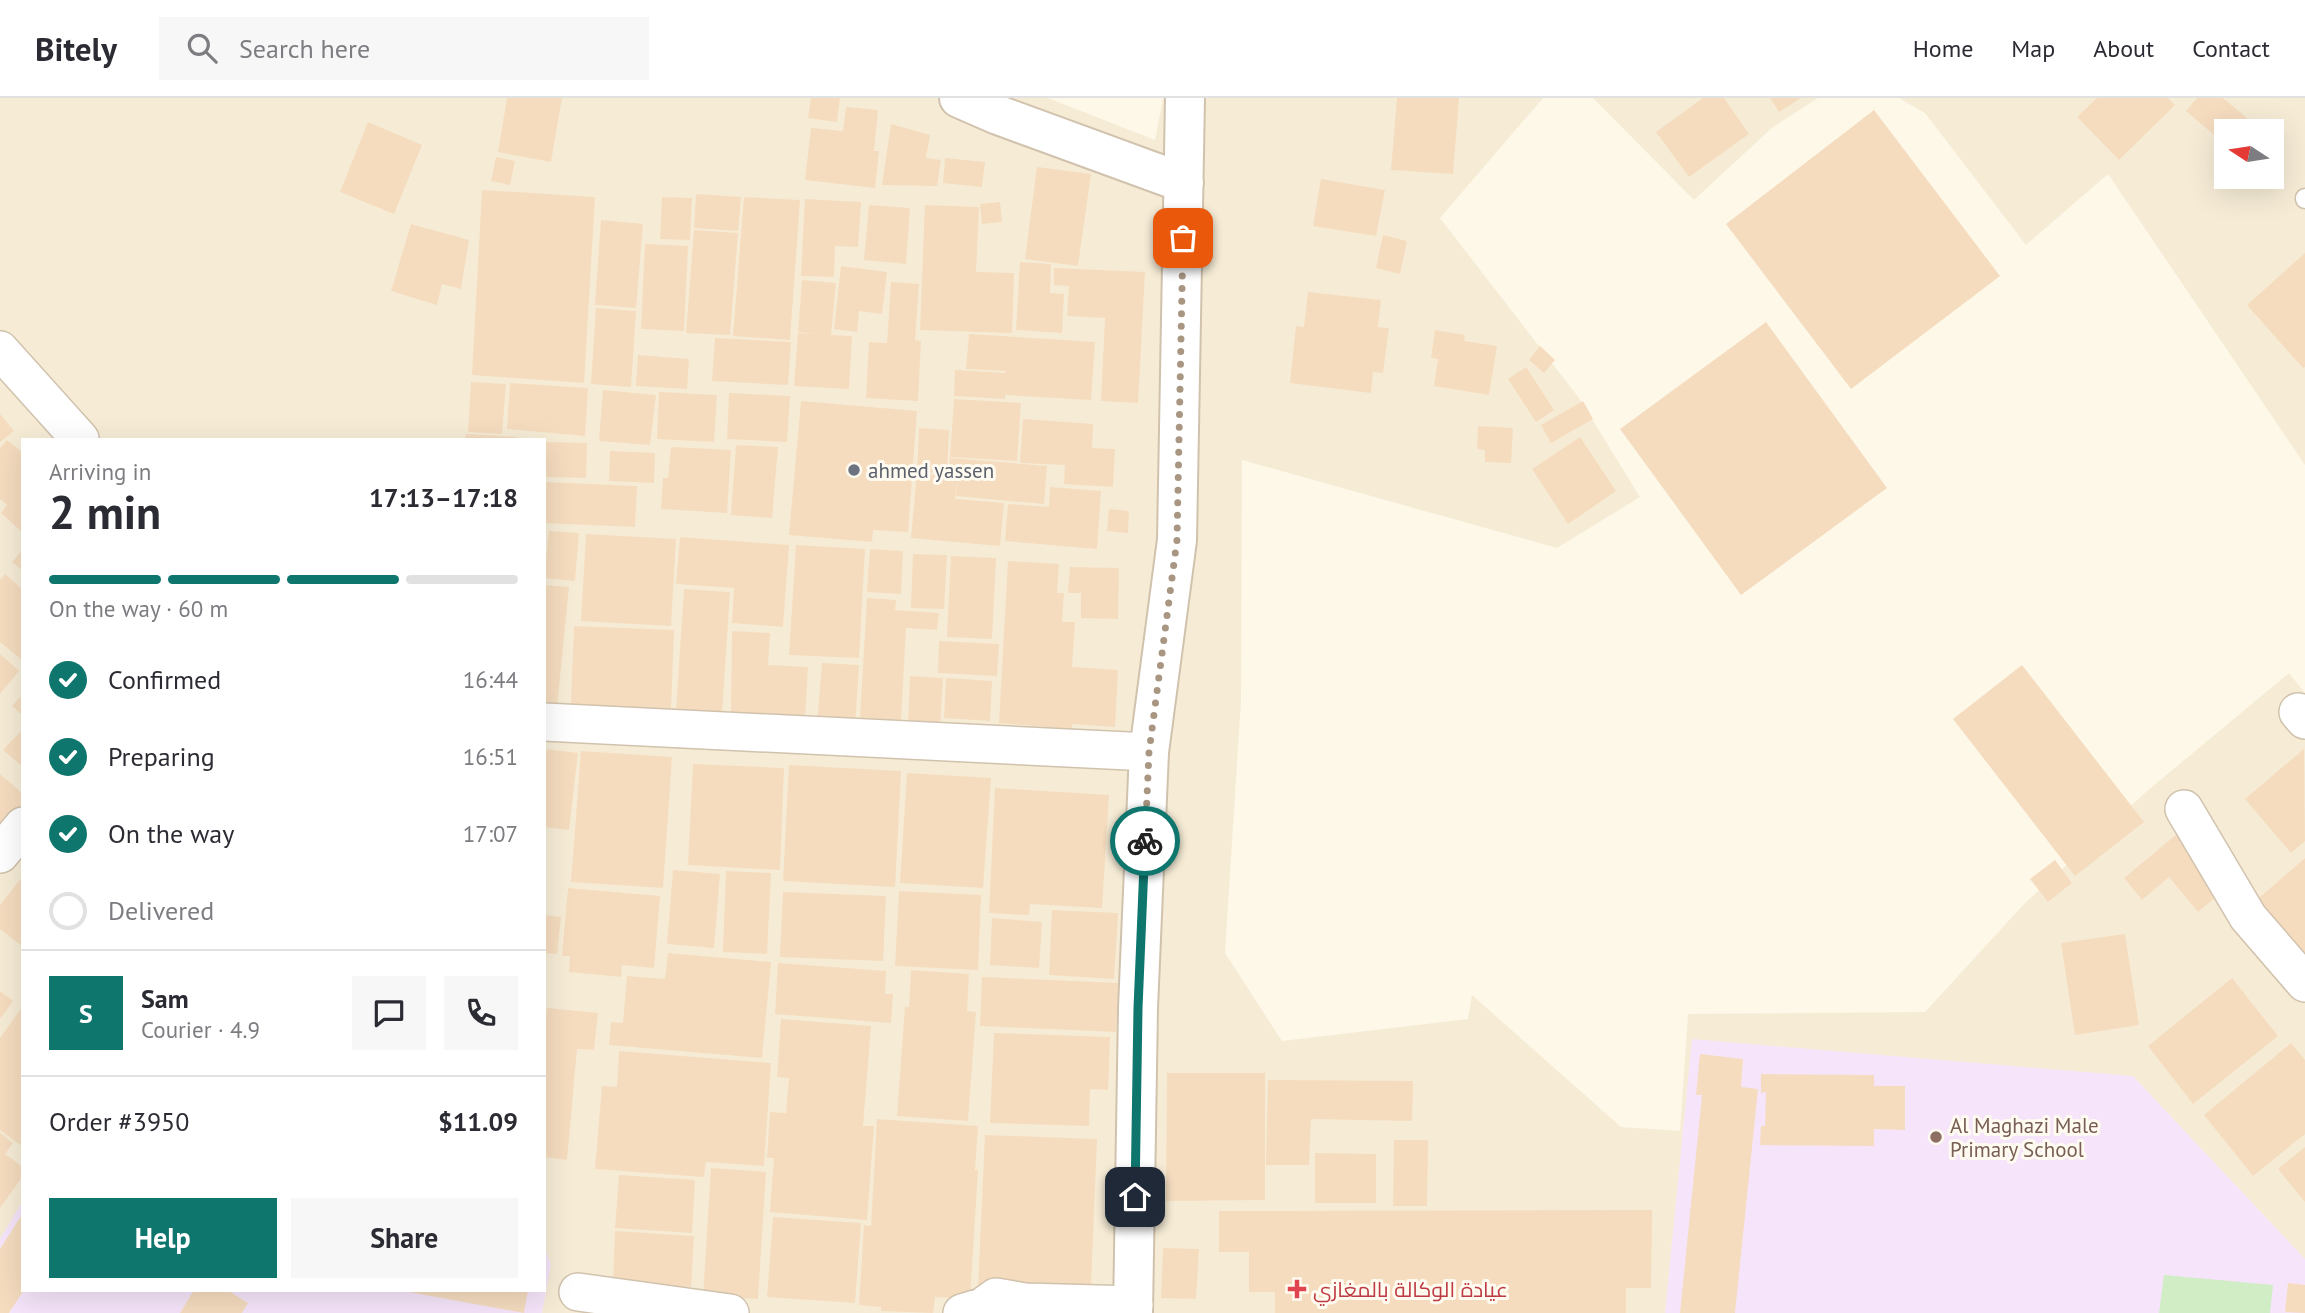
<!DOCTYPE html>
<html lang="en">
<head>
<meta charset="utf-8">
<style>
	body { margin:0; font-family:"PT Sans",Cairo,sans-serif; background:#f7f7f7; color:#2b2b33; height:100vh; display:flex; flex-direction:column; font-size:26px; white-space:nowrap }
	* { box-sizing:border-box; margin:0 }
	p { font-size:23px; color:#7c7c81 }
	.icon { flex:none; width:38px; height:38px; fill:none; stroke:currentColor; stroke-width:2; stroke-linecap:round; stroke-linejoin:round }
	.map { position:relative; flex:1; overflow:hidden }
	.panel { position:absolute; left:21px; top:340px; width:525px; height:854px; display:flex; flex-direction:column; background:#fff; border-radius:0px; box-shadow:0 7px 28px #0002 }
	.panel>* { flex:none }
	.needle { width:46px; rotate:282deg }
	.tools { position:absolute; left:2214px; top:21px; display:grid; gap:14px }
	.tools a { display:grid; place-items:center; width:70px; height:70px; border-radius:0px; background:#fff; box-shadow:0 7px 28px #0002; font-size:35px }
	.pin { position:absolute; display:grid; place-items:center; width:60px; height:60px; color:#fff; margin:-30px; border-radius:14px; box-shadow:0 4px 10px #0006 }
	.courier { position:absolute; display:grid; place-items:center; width:70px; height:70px; margin:-35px; border:5px solid #0f766e; border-radius:50%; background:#fff; color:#222; box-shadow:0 2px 9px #0007 }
	.head em { font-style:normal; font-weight:600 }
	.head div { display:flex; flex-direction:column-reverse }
	.head { display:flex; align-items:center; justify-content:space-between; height:119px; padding:0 28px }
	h1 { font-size:46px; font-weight:600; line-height:52px }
	.bar { display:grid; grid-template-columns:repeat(4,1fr); gap:10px 7px; align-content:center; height:84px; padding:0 28px }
	.bar i { height:9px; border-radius:5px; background:#e1e1e2 }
	.bar .active { background:#0f766e }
	.bar p { grid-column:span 4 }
	.line { display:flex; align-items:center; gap:18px; padding:0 28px; border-top:2px solid #e1e1e2 }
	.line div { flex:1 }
	.round { display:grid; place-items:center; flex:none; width:74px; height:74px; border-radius:0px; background:#f7f7f7 }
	ol { padding:0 28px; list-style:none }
	li { display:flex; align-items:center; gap:21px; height:77px }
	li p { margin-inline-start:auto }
	li .icon { padding:7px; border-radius:50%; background:#0f766e; color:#fff; stroke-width:4 }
	li:last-child { color:#7c7c81 }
	li i { width:38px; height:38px; border:4px solid #e1e1e2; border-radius:50% }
	.cta { display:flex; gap:14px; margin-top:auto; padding:14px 28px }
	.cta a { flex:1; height:80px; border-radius:0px; background:#0f766e; color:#fff; font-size:28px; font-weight:600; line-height:80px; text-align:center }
	.cta a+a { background:#f7f7f7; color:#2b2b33 }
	header { display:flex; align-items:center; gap:42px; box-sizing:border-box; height:98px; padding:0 35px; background:#fff; border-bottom:2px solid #e1e1e2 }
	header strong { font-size:33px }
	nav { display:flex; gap:38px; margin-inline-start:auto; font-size:24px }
	.search { width:490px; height:63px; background:#f7f7f7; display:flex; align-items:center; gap:18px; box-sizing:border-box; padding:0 24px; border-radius:0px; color:#7c7c81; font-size:26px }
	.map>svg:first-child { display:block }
	.residential { fill:#f6ecd6; fill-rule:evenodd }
	.education { fill:#f6e5fa }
	.green { fill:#d0edc5 }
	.building { fill:#f5dcbf }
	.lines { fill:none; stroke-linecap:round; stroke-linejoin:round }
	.service-casing { stroke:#d1c2ad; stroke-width:21 }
	.minor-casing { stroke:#d1c2ad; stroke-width:40 }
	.tertiary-casing { stroke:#d1c2ad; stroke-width:42 }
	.service { stroke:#fff; stroke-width:18 }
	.minor { stroke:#fff; stroke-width:37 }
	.tertiary { stroke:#fff; stroke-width:38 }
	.done { stroke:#a89682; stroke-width:7; stroke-dasharray:0 12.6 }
	.route { stroke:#0f766e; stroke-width:9 }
	.worship-dot { fill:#6b7280; stroke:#fffbf0; stroke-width:2.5 }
	.education-dot { fill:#8d6e63; stroke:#fffbf0; stroke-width:2.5 }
	.health-dot { fill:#e0444e; stroke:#fffbf0; stroke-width:2.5 }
	.labels { text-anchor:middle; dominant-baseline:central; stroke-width:6; stroke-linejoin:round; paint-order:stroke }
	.worship-label { font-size:21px; fill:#5b616d; stroke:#fffbf0; text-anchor:start }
	.education-label { font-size:21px; fill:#785e54; stroke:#fffbf0; text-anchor:start }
	.health-label { font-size:21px; fill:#be3a42; stroke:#fffbf0; text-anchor:start }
</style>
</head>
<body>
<header>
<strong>Bitely</strong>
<div class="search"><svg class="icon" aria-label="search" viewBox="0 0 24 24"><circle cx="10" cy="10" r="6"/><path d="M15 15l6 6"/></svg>Search here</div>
<nav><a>Home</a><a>Map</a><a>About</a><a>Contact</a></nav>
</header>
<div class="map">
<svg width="2305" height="1215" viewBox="0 0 2305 1215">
	<rect width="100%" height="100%" fill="#fef8e9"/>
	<!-- residential -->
	<path class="residential" d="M 0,0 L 1048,0 L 1155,42 L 1163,0 L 1543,0 L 1440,120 L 1579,300 L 1640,399 L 1557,450 L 1242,362 L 1241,603 L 1225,855 L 1282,943 L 1468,921 L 1472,897 L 1621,1029 L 1680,1033 L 1688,916 L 1925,914 L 2024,806 L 2147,693 L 2289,575 L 2305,595 L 2305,1215 L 0,1215 ZM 23,341 L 544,341 L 544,1192 L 23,1192 Z
		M 1593,0 L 1818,0 L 1773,29 L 1694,102 Z
		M 1899,0 L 2305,0 L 2305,367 L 2108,76 L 2026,147 L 1925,15 ZM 2226,33 L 2272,33 L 2272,79 L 2226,79 Z"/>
	<!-- education -->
	<path class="education" d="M 1692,941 L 2133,978 L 2305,1161 L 2305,1215 L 1665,1215 Z
		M 23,1102 L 23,1192 L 544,1192 L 544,1153 L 546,1153 L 551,1167 L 542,1215 L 0,1215 L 0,1141 Z"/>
	<!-- green -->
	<path class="green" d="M 2164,1177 L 2273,1187 L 2270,1215 L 2159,1215 Z"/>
	<!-- building -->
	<path class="building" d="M 507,0 L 562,0 L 551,64 L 498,54 Z
		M 811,0 L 840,0 L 837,24 L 808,20 Z
		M 1397,0 L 1459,0 L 1453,76 L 1391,72 Z
		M 1703,0 L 1724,0 L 1749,36 L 1689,79 L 1656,34 Z
		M 1770,0 L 1801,0 L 1779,14 Z
		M 2097,0 L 2168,0 L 2175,7 L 2119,62 L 2077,19 Z
		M 2197,0 L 2223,0 L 2247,20 L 2235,33 L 2226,33 L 2225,46 L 2186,13 Z
		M 846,9 L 878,12 L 874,53 L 879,53 L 875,90 L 805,82 L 811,30 L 843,33 Z
		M 1874,12 L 2000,178 L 1851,291 L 1726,126 Z
		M 368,24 L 422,47 L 394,116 L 340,94 Z
		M 891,26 L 930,37 L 926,60 L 941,62 L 937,88 L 882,87 Z
		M 496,59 L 515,63 L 510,87 L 491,83 Z
		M 945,60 L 985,64 L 982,89 L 943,85 Z
		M 1037,69 L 1091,76 L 1078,168 L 1025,161 Z
		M 1321,81 L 1385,92 L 1376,138 L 1313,128 Z
		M 482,92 L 595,99 L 584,285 L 472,277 Z
		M 696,96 L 741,99 L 738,133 L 694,130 Z
		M 662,99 L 692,100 L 690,142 L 660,141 Z
		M 744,99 L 800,102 L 790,242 L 733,238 Z
		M 805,101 L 861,104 L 858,149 L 835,148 L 834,179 L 801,178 Z
		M 1000,104 L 1002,124 L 982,126 L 980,106 Z
		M 869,107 L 910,110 L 906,166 L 864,162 Z
		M 925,107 L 979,109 L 976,174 L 1014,175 L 1012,235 L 920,232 Z
		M 601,122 L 643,126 L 636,210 L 595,207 Z
		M 411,126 L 469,142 L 461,191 L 442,186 L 437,207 L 391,193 Z
		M 694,132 L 738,135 L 730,237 L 686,235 Z
		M 1383,137 L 1407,143 L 1400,176 L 1376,170 Z
		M 645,146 L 688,148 L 684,233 L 641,231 Z
		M 2305,155 L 2305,269 L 2303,270 L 2247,207 Z
		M 1020,164 L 1051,166 L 1050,195 L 1064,196 L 1062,235 L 1016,232 Z
		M 841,168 L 887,174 L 882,216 L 859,213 L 857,234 L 834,231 Z
		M 1054,170 L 1145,174 L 1138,305 L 1101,303 L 1105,220 L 1067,218 L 1069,188 L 1054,187 Z
		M 802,182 L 836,185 L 831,237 L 852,238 L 849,291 L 794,288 L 798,235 L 817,236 L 798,234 Z
		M 891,184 L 919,186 L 915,242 L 921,243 L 918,303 L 866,300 L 869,244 L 887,245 Z
		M 1308,194 L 1381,202 L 1378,229 L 1389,230 L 1383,275 L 1373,274 L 1371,295 L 1290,285 L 1296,228 L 1304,229 Z
		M 596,210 L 636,213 L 631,289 L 591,286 Z
		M 1766,224 L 1887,390 L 1741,497 L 1620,331 Z
		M 1435,232 L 1465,237 L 1464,243 L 1497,248 L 1489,297 L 1434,288 L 1438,261 L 1431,260 Z
		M 969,236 L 1095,244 L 1091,302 L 1005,297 L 1005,301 L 954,298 L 955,272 L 1006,275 L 1006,273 L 966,271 Z
		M 715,240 L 791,244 L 788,287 L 712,283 Z
		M 1540,248 L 1555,262 L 1544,275 L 1529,262 Z
		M 638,257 L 689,261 L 687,291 L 636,288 Z
		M 1526,269 L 1554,312 L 1536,324 L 1508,281 Z
		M 471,284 L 506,286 L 502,336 L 468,334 Z
		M 510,285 L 588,290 L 585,338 L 507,331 Z
		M 603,292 L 656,297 L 650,347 L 599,343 Z
		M 659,294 L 717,297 L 714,344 L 657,341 Z
		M 729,295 L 790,298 L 787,344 L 727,341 Z
		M 954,301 L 1021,305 L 1017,363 L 950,359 Z
		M 801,303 L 917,313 L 908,434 L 873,432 L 872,444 L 789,437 Z
		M 1583,303 L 1593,321 L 1551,345 L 1541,327 Z
		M 0,316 L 14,333 L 0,344 Z
		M 1023,321 L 1093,326 L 1092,350 L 1115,351 L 1113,389 L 1064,386 L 1065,367 L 1020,365 Z
		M 1478,328 L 1513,330 L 1511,365 L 1485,364 L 1485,352 L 1477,351 Z
		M 919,330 L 949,332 L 947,375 L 917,374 Z
		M 466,336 L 517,339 L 517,341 L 465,341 Z
		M 1580,339 L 1616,393 L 1568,426 L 1532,371 Z
		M 7,342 L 23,355 L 23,435 L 1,415 L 7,407 L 0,401 L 0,350 Z
		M 546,344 L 587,345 L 586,380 L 544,379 Z
		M 736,347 L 778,349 L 772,420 L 731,417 Z
		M 671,349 L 731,352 L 727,415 L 661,411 L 663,380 L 668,380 Z
		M 610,353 L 655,355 L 654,385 L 609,383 Z
		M 950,360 L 1047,368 L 1044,406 L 956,398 L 957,378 L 955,403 L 956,401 L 1004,405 L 1000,448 L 911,440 L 917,375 L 948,378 Z
		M 544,384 L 637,388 L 635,429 L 544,425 Z
		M 1050,389 L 1101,393 L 1097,451 L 1005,443 L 1008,406 L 1049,409 Z
		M 1109,411 L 1129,413 L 1128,435 L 1107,433 Z
		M 549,433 L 579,435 L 575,483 L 544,480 Z
		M 586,436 L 676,441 L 671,528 L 581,523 Z
		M 680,439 L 789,447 L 783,529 L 732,525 L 734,490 L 676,486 Z
		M 796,447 L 865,451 L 859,560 L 789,557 Z
		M 23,451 L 23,473 L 12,464 Z
		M 870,451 L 903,453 L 901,496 L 867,494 Z
		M 913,456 L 947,457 L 944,511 L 911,510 Z
		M 951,458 L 996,460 L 992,541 L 947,539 Z
		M 1008,463 L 1059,466 L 1057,495 L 1064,495 L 1062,524 L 1075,524 L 1072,569 L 1118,572 L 1115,629 L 1072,626 L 1072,631 L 999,625 Z
		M 1070,469 L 1119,470 L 1118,521 L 1081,520 L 1081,495 L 1068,495 Z
		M 5,476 L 23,492 L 23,563 L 0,544 L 0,482 Z
		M 544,487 L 569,489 L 557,609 L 544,608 Z
		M 684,491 L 730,494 L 722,616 L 676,613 Z
		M 867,500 L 896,502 L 895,512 L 939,515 L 937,532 L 906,530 L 901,622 L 860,620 Z
		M 574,528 L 674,532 L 671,611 L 571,607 Z
		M 732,533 L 770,535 L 768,567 L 808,569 L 805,621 L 731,616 Z
		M 939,543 L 999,546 L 997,578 L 938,575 Z
		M 0,556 L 19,573 L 0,596 Z
		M 822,565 L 859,567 L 855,628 L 817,626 Z
		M 2022,567 L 2144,724 L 2075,778 L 1953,621 Z
		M 910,578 L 943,580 L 940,629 L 908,628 Z
		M 946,580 L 992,583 L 990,623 L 944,620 Z
		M 23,596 L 23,618 L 12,608 Z
		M 23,631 L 23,669 L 3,652 Z
		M 544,651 L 578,655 L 569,732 L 544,729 Z
		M 2304,651 L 2305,743 L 2291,755 L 2245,701 Z
		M 581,653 L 672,659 L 663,790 L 571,784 Z
		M 693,666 L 784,670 L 780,772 L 688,767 Z
		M 789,667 L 901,673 L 895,789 L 783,783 Z
		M 907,675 L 991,680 L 983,790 L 900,785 Z
		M 0,676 L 23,696 L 23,707 L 0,733 Z
		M 995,690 L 1109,697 L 1102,810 L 1030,806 L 1029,817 L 989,815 Z
		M 2177,736 L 2224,792 L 2198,814 L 2169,779 L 2142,802 L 2124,780 Z
		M 2305,760 L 2305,865 L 2253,805 Z
		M 2055,762 L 2072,785 L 2048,804 L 2030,781 Z
		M 673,772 L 720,776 L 714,850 L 667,846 Z
		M 726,773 L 771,775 L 767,856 L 723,854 Z
		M 23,778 L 23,849 L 0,831 L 0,807 Z
		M 568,790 L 660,798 L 654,870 L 622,867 L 621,879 L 569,874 L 570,858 L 562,858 Z
		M 899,793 L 981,797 L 978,872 L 895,868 Z
		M 783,794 L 886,798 L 883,863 L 780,859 Z
		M 1052,812 L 1118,815 L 1114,881 L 1049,877 Z
		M 544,817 L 561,819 L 557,856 L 544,855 Z
		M 992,820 L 1042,824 L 1039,870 L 990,867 Z
		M 2125,836 L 2139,927 L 2075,937 L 2061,845 Z
		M 668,855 L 771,864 L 762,960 L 609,947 L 611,924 L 623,925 L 627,878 L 665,881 Z
		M 778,865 L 886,873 L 885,896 L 893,896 L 891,925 L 775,916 Z
		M 911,872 L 969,876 L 967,913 L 976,914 L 968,1023 L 897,1018 L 905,909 L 909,909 Z
		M 982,879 L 1118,885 L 1116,934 L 980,928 Z
		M 2232,880 L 2278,938 L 2193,1006 L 2148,948 Z
		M 0,893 L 13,903 L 0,921 Z
		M 23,908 L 23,1049 L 0,1032 L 0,940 Z
		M 547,910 L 598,915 L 594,952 L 577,951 L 567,1062 L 544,1059 L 544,935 Z
		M 781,921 L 871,928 L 863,1028 L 874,1028 L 867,1122 L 770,1114 L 774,1060 L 767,1060 L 770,1014 L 786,1015 L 789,980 L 777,979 Z
		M 994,935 L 1110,939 L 1108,992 L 1090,991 L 1089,1028 L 990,1025 Z
		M 2291,945 L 2305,962 L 2305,1036 L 2253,1078 L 2204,1017 Z
		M 619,953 L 771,965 L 764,1068 L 706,1064 L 704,1079 L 595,1071 L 602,988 L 617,989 Z
		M 1700,956 L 1743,961 L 1741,989 L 1758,991 L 1735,1215 L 1680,1215 L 1702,997 L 1696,997 Z
		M 1167,975 L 1265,975 L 1265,1102 L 1166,1103 Z
		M 1761,976 L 1874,977 L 1874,988 L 1905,988 L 1905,1032 L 1874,1031 L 1874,1048 L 1760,1047 L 1761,1028 L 1765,1028 L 1766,994 L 1761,995 Z
		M 1268,982 L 1413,983 L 1412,1023 L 1311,1021 L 1309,1067 L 1266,1067 Z
		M 877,1021 L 978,1028 L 975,1072 L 978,1072 L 970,1201 L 935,1199 L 933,1215 L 881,1213 L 881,1209 L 859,1207 L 864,1127 L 871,1128 Z
		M 0,1035 L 13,1045 L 5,1056 L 23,1069 L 23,1078 L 0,1110 Z
		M 985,1037 L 1097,1041 L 1091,1188 L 1023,1185 L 978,1191 Z
		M 1394,1042 L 1428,1042 L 1427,1108 L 1393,1108 Z
		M 2305,1049 L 2305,1104 L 2278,1071 Z
		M 1315,1055 L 1376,1056 L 1376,1105 L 1315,1105 Z
		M 711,1070 L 766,1074 L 758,1201 L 703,1198 Z
		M 619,1077 L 695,1082 L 692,1135 L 615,1130 Z
		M 1652,1112 L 1651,1190 L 1626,1190 L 1626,1215 L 1275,1215 L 1275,1194 L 1249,1194 L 1249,1154 L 1219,1154 L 1219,1113 Z
		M 23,1115 L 24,1192 L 9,1215 L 0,1215 L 0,1151 Z
		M 773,1119 L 861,1125 L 855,1205 L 767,1199 Z
		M 615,1133 L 694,1138 L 691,1189 L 613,1185 Z
		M 1163,1150 L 1199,1151 L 1196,1201 L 1161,1200 Z
		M 2288,1185 L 2305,1187 L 2305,1215 L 2285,1214 Z
		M 194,1192 L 227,1192 L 248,1205 L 242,1215 L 180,1215 Z
		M 398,1192 L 528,1192 L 524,1215 Z"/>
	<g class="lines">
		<defs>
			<path id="service" d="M 2305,101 L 2305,100"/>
			<path id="minor" d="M 0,252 L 80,341
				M 2298,614 L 2305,622
				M 544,624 L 1149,654
				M 2184,711 L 2248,819 L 2305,885
				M 0,756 L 23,728
				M 578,1194 L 730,1215
				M 962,1215 L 982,1209 L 996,1199 L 1025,1204 L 1134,1207"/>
			<path id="tertiary" d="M 959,0 L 998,17 L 1184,85
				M 1133,1215 L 1138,910 L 1149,654 L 1177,442 L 1185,0"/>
		</defs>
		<!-- service casing -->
		<use href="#service" class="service-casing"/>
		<!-- minor casing -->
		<use href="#minor" class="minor-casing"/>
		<!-- tertiary casing -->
		<use href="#tertiary" class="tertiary-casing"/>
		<!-- service -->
		<use href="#service" class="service"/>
		<!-- minor -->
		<use href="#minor" class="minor"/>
		<!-- tertiary -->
		<use href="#tertiary" class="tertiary"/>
	</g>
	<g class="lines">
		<!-- done -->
		<path class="done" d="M 1145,743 L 1149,654 L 1177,442 L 1183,140"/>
		<!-- route -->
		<path class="route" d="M 1135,1099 L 1138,910 L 1145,743"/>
	</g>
	<!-- markers -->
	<circle class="worship-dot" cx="854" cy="372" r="7"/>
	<circle class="education-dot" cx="1936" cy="1039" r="7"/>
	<path class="health-dot" d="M1293.5 1180.5h7v7h7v7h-7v7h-7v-7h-7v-7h7z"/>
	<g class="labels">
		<!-- worship labels -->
		<g class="worship-label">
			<text x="868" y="372">ahmed yassen</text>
		</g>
		<!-- education labels -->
		<g class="education-label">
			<text x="1950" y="1027">Al Maghazi Male<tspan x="1950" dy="24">Primary School</tspan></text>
		</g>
		<!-- health labels -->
		<g class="health-label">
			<text x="1313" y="1191">عيادة الوكالة بالمغازي</text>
		</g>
	</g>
</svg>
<div class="tools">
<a><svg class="needle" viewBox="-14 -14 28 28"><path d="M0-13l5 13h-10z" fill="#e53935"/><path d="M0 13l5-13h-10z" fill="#7c7c81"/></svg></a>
</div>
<div class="pin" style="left:1183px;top:140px;background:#ea580c"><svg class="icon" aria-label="bag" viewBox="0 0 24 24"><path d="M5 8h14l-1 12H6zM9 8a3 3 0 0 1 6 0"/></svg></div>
<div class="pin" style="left:1135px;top:1099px;background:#1f2937"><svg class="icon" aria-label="home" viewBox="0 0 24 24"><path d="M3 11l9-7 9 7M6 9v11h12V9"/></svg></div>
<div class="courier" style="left:1145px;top:743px"><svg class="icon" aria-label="bike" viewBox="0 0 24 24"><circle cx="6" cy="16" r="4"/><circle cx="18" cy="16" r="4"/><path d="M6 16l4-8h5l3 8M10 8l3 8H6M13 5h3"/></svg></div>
<section class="panel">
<div class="head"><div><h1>2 min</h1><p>Arriving in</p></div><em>17:13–17:18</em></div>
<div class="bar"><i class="active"></i><i class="active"></i><i class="active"></i><i></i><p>On the way · 60 m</p></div>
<ol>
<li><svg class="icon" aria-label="check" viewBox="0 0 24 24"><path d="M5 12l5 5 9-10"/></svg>Confirmed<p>16:44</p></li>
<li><svg class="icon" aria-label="check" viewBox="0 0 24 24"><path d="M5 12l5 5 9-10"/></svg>Preparing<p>16:51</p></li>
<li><svg class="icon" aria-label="check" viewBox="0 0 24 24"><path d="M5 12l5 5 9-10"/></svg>On the way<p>17:07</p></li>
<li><i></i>Delivered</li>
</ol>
<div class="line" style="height:126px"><b class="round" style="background:#0f766e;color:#fff">S</b><div><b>Sam</b><p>Courier · 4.9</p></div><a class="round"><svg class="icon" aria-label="chat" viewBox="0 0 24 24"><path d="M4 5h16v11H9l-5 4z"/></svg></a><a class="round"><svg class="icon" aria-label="phone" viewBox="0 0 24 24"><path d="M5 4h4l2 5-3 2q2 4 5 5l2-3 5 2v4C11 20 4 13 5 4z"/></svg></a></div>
<div class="line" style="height:91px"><div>Order #3950</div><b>$11.09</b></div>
<div class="cta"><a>Help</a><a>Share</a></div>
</section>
</div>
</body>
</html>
